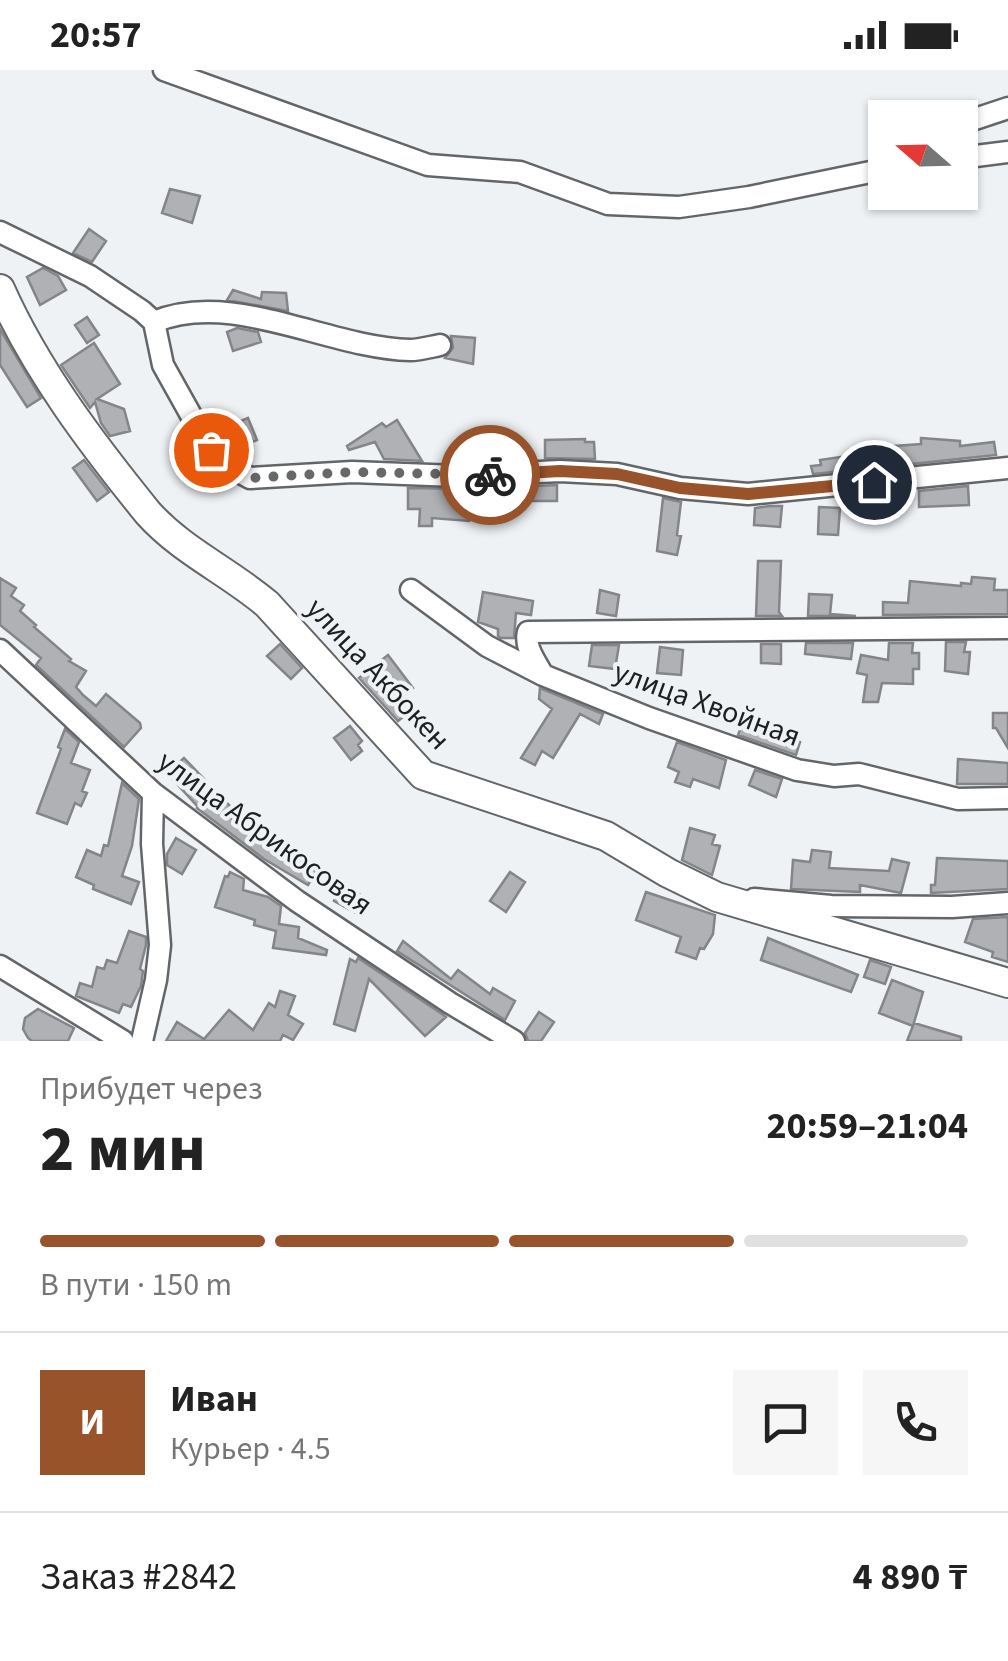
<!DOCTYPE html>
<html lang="ru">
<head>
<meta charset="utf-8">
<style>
	body { margin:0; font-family:"Source Sans 3",sans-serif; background:#f6f6f6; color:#222; height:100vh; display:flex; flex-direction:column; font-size:38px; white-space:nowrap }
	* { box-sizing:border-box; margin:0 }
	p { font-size:32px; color:#767676 }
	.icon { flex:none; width:55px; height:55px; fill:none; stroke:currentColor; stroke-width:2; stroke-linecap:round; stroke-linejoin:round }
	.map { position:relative; height:971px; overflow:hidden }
	.drawer { display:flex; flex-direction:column; background:#fff; flex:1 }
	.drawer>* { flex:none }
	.needle { width:65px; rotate:290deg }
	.controls { position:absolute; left:868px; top:30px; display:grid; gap:20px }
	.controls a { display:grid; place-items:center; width:110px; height:110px; border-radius:0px; background:#fff; box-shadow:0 2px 8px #0004; font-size:50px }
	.pin { position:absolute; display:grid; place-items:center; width:85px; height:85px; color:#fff; margin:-42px; border:5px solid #fff; border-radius:50%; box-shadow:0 2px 10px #0007 }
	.courier { position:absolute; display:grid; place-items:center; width:100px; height:100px; margin:-50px; border:8px solid #99532b; border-radius:50%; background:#fff; color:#222; box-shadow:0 2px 12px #0007 }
	.head em { font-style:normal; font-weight:700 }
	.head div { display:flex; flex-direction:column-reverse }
	.head { display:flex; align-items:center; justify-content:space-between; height:170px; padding:0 40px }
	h1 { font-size:65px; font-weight:700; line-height:75px }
	.bar { display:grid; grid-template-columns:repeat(4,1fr); gap:15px 10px; align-content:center; height:120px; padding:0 40px }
	.bar i { height:12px; border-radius:8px; background:#e0e0e0 }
	.bar .current { background:#99532b }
	.bar p { grid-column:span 4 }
	.line { display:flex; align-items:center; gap:25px; padding:0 40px; border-top:2px solid #e0e0e0 }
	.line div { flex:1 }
	.round { display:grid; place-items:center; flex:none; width:105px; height:105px; border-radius:0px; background:#f6f6f6 }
	.status { display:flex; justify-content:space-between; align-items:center; height:70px; padding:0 50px; background:#fff; direction:ltr }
	.status svg { height:28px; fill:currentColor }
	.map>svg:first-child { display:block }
	.building { fill:#b0b1b5; stroke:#848589; stroke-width:2.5 }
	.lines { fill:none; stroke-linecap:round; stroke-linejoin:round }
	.street-casing { stroke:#636669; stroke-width:25 }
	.secondary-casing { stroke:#636669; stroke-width:32 }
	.street { stroke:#fff; stroke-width:20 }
	.secondary { stroke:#fff; stroke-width:28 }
	.done { stroke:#66686a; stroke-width:10; stroke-dasharray:0 18 }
	.route { stroke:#99532b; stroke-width:12 }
	.labels { text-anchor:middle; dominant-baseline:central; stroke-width:8; stroke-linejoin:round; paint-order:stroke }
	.street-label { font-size:30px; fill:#1d1e1f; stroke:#eef2f5 }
</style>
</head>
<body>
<div class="status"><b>20:57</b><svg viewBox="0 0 49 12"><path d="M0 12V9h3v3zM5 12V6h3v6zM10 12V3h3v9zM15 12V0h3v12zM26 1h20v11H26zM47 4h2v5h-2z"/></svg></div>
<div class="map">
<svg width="1008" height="971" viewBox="0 0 1008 971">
	<rect width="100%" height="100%" fill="#eef2f5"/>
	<!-- building -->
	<path class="building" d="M 170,119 L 200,126 L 192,153 L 162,143 Z
		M 89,159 L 106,171 L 92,192 L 73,183 Z
		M 43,198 L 58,206 L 66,220 L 40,235 L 27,207 Z
		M 233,220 L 261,229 L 262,222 L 286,223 L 288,241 L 227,230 Z
		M 87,247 L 99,265 L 87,273 L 75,255 Z
		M 237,258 L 258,262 L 261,272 L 233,281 L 227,262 Z
		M 0,259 L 41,328 L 27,337 L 0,295 Z
		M 451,266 L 475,268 L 473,294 L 445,288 L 453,278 Z
		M 94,273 L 120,314 L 97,329 L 124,339 L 130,361 L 110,366 L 101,353 L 95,332 L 90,338 L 61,295 Z
		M 248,348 L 257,370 L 243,376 L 234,354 Z
		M 397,350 L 422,391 L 384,389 L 375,372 L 349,380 L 347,376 L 382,353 L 386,357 Z
		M 497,363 L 512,375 L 497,390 L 472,392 L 463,380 L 476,370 L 482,378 Z
		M 921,368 L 960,371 L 960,376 L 994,372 L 996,385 L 883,397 L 881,377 L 921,374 Z
		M 585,369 L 585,372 L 594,372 L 595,389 L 545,388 L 545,370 Z
		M 191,373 L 208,397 L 196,407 L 182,390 L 191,383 L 186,377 Z
		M 841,387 L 844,401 L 813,404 L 811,396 L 821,395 L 820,390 Z
		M 84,390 L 109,422 L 97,431 L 73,398 Z
		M 557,415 L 557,431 L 514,431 L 515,417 Z
		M 968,416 L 969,435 L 919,437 L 919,421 Z
		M 408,418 L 471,419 L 469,451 L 432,448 L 432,456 L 419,456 L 420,439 L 408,439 Z
		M 885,424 L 885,445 L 868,445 L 868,426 Z
		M 663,428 L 681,432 L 677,465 L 681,466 L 677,485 L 657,481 Z
		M 770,436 L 782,436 L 780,457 L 754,455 L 755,438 Z
		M 819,437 L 840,438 L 838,465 L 818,464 Z
		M 758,491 L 781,491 L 779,542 L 782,546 L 756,546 Z
		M 972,507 L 995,509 L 994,520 L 1008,520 L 1008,544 L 883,545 L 883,532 L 908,533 L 910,511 L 961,516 L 961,513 L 971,514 Z
		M 0,508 L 16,518 L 11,526 L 24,535 L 20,541 L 36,555 L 34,557 L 71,589 L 69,591 L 86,601 L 76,617 L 83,625 L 96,636 L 106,624 L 140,653 L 141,658 L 124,677 L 36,595 L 41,588 L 0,555 Z
		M 600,520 L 619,525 L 616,546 L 597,543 Z
		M 483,522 L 533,531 L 531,545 L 516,543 L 514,568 L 501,568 L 498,566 L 498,559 L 478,552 Z
		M 809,524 L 832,525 L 830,544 L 856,546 L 808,546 Z
		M 946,572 L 966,572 L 964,582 L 970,582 L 968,604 L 945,601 Z
		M 806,573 L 853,573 L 851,589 L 805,584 Z
		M 889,573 L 913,573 L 912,583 L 919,583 L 919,599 L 913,599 L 913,614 L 882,613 L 878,632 L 863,632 L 867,605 L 857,603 L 861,585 L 888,590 Z
		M 280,574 L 302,598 L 291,609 L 267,586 Z
		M 761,574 L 781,574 L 781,594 L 761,593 Z
		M 592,575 L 619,575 L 615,599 L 589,596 Z
		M 660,577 L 683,580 L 681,605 L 657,603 Z
		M 388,585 L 413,618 L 398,630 L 408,643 L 398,651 L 359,608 Z
		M 540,618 L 603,644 L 599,654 L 580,644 L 553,688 L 542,681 L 535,695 L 521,688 L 552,639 L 539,629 Z
		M 993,643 L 1008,643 L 1008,678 L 996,658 L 993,658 Z
		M 746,645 L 779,656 L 776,664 L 800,672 L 796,685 L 738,665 Z
		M 350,656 L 362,671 L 358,675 L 362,681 L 351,690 L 334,668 Z
		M 65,659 L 79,672 L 71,693 L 90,700 L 82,721 L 87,723 L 81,736 L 75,733 L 67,754 L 37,743 L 61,679 L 58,677 Z
		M 677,672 L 726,690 L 719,718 L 693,709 L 690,717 L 675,712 L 679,702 L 668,697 Z
		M 184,688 L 230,736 L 224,743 L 261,769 L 264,763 L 284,775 L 282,780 L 317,800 L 308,815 L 264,789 L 197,738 L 198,737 L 167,703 Z
		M 958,689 L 1008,693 L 1008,714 L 957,714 Z
		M 755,700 L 782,709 L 776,727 L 749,715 Z
		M 122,713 L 139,729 L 132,776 L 122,806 L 139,812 L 131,834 L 93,819 L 94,815 L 76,807 L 87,780 L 101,786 L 104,775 L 108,776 Z
		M 690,758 L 715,765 L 712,774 L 720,776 L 712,805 L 682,790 Z
		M 176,768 L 196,780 L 182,804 L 167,795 L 167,784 Z
		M 812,780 L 831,782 L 829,798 L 889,801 L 892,789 L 909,793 L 901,823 L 860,815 L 860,822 L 791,819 L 793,790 L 810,792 Z
		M 937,788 L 1008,791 L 1008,819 L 931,823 L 931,815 L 935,815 Z
		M 230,802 L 244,809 L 243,820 L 268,827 L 281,836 L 279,854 L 299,857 L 298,868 L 327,880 L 326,885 L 273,878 L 276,861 L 254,855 L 255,850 L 215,837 L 225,806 L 228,807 Z
		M 510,802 L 525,812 L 506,842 L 490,831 Z
		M 340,816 L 359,824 L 357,828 L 362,830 L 356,843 L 334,831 Z
		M 646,822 L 715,845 L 713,864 L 704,879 L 700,878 L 696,889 L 676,882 L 681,867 L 636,850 Z
		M 1008,847 L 1008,892 L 992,887 L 993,882 L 965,872 L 973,849 Z
		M 129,861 L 146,867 L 146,875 L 140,899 L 143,901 L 141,916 L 131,937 L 123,934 L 119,943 L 76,926 L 80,913 L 92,917 L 97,897 L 104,899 L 107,890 L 117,893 Z
		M 768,868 L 858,905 L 851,922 L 761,890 Z
		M 403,871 L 451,909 L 458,900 L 490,924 L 493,918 L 515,931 L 505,950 L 397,881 Z
		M 358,888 L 442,944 L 446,947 L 425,966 L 369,909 L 355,961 L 334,954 L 350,889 L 356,892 Z
		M 870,890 L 891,897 L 885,914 L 864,907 Z
		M 892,910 L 923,922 L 913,956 L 879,943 Z
		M 280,921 L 295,926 L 288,945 L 303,954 L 293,970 L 283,965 L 280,971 L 166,971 L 177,952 L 204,969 L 229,940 L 253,960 L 269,933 L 275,937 Z
		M 38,939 L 74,958 L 68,971 L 32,971 L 28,968 L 23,959 L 25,948 Z
		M 539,942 L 554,952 L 541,971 L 528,971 L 525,963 Z
		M 914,953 L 961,967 L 961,971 L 907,971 Z"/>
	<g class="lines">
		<defs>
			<path id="street" d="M 164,0 L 428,95 L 520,102 L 608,134 L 679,137 L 749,127 L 885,99
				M 960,54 L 1008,38
				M 960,88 L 1008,82
				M 0,162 L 90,206 L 142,241 L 154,252 L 163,295 L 211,381 L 226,395 L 250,408 L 352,402 L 457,406 L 560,401 L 617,404 L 680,418 L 748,424 L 1008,398
				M 154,252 C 232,219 328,278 410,280 C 420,280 430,277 440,275
				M 411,520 L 487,576 L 543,605 L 649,648 L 797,700 L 834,706 L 859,704 L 958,729 L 1008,728
				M 0,580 L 153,723 L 297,831 L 450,933 L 514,971
				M 543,605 C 536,592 524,577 528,562 L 1008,558
				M 754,829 L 831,836 L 952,837 L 1008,833
				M 0,896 L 123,971
				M 142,971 L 156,910 L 160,875 L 152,774 L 153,723"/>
			<path id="secondary" d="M 0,219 C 36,300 92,374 148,443 C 182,481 228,501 267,534 L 423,705 L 606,766 L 668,803 L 717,827 L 1008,913"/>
		</defs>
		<!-- street casing -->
		<use href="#street" class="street-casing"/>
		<!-- secondary casing -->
		<use href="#secondary" class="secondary-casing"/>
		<!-- street -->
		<use href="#street" class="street"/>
		<!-- secondary -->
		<use href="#secondary" class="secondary"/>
	</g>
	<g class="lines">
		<!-- done -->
		<path class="done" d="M 211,380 L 226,395 L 250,408 L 352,402 L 490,405"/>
		<!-- route -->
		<path class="route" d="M 490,405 L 560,401 L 617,404 L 680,418 L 748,424 L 874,412"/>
	</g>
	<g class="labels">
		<!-- street labels -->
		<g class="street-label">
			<text transform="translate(378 604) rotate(47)">улица Акбокен</text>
			<text transform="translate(707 634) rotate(20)">улица Хвойная</text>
			<text transform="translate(265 763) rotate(36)">улица Абрикосовая</text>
		</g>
	</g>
</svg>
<div class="controls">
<a><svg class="needle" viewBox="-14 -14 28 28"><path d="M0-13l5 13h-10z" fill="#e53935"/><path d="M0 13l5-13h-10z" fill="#767676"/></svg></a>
</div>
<div class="pin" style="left:211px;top:380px;background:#ea580c"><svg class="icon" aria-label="bag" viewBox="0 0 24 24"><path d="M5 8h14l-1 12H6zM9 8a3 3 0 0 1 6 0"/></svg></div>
<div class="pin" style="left:874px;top:412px;background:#1f2937"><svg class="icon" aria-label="home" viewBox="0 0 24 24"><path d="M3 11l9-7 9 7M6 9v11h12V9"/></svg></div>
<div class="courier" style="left:490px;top:405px"><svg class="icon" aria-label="bike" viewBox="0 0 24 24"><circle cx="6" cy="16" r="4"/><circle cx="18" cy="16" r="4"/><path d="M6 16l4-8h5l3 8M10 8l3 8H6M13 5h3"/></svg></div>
</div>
<section class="drawer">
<div class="head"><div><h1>2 мин</h1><p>Прибудет через</p></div><em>20:59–21:04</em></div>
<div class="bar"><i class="current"></i><i class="current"></i><i class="current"></i><i></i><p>В пути · 150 m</p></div>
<div class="line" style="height:180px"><b class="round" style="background:#99532b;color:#fff">И</b><div><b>Иван</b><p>Курьер · 4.5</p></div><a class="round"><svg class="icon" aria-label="chat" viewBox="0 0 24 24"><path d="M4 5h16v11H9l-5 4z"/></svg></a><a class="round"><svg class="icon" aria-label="phone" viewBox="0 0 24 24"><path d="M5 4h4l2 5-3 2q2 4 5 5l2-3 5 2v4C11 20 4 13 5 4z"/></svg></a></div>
<div class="line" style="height:130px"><div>Заказ #2842</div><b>4 890 ₸</b></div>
</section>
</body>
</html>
